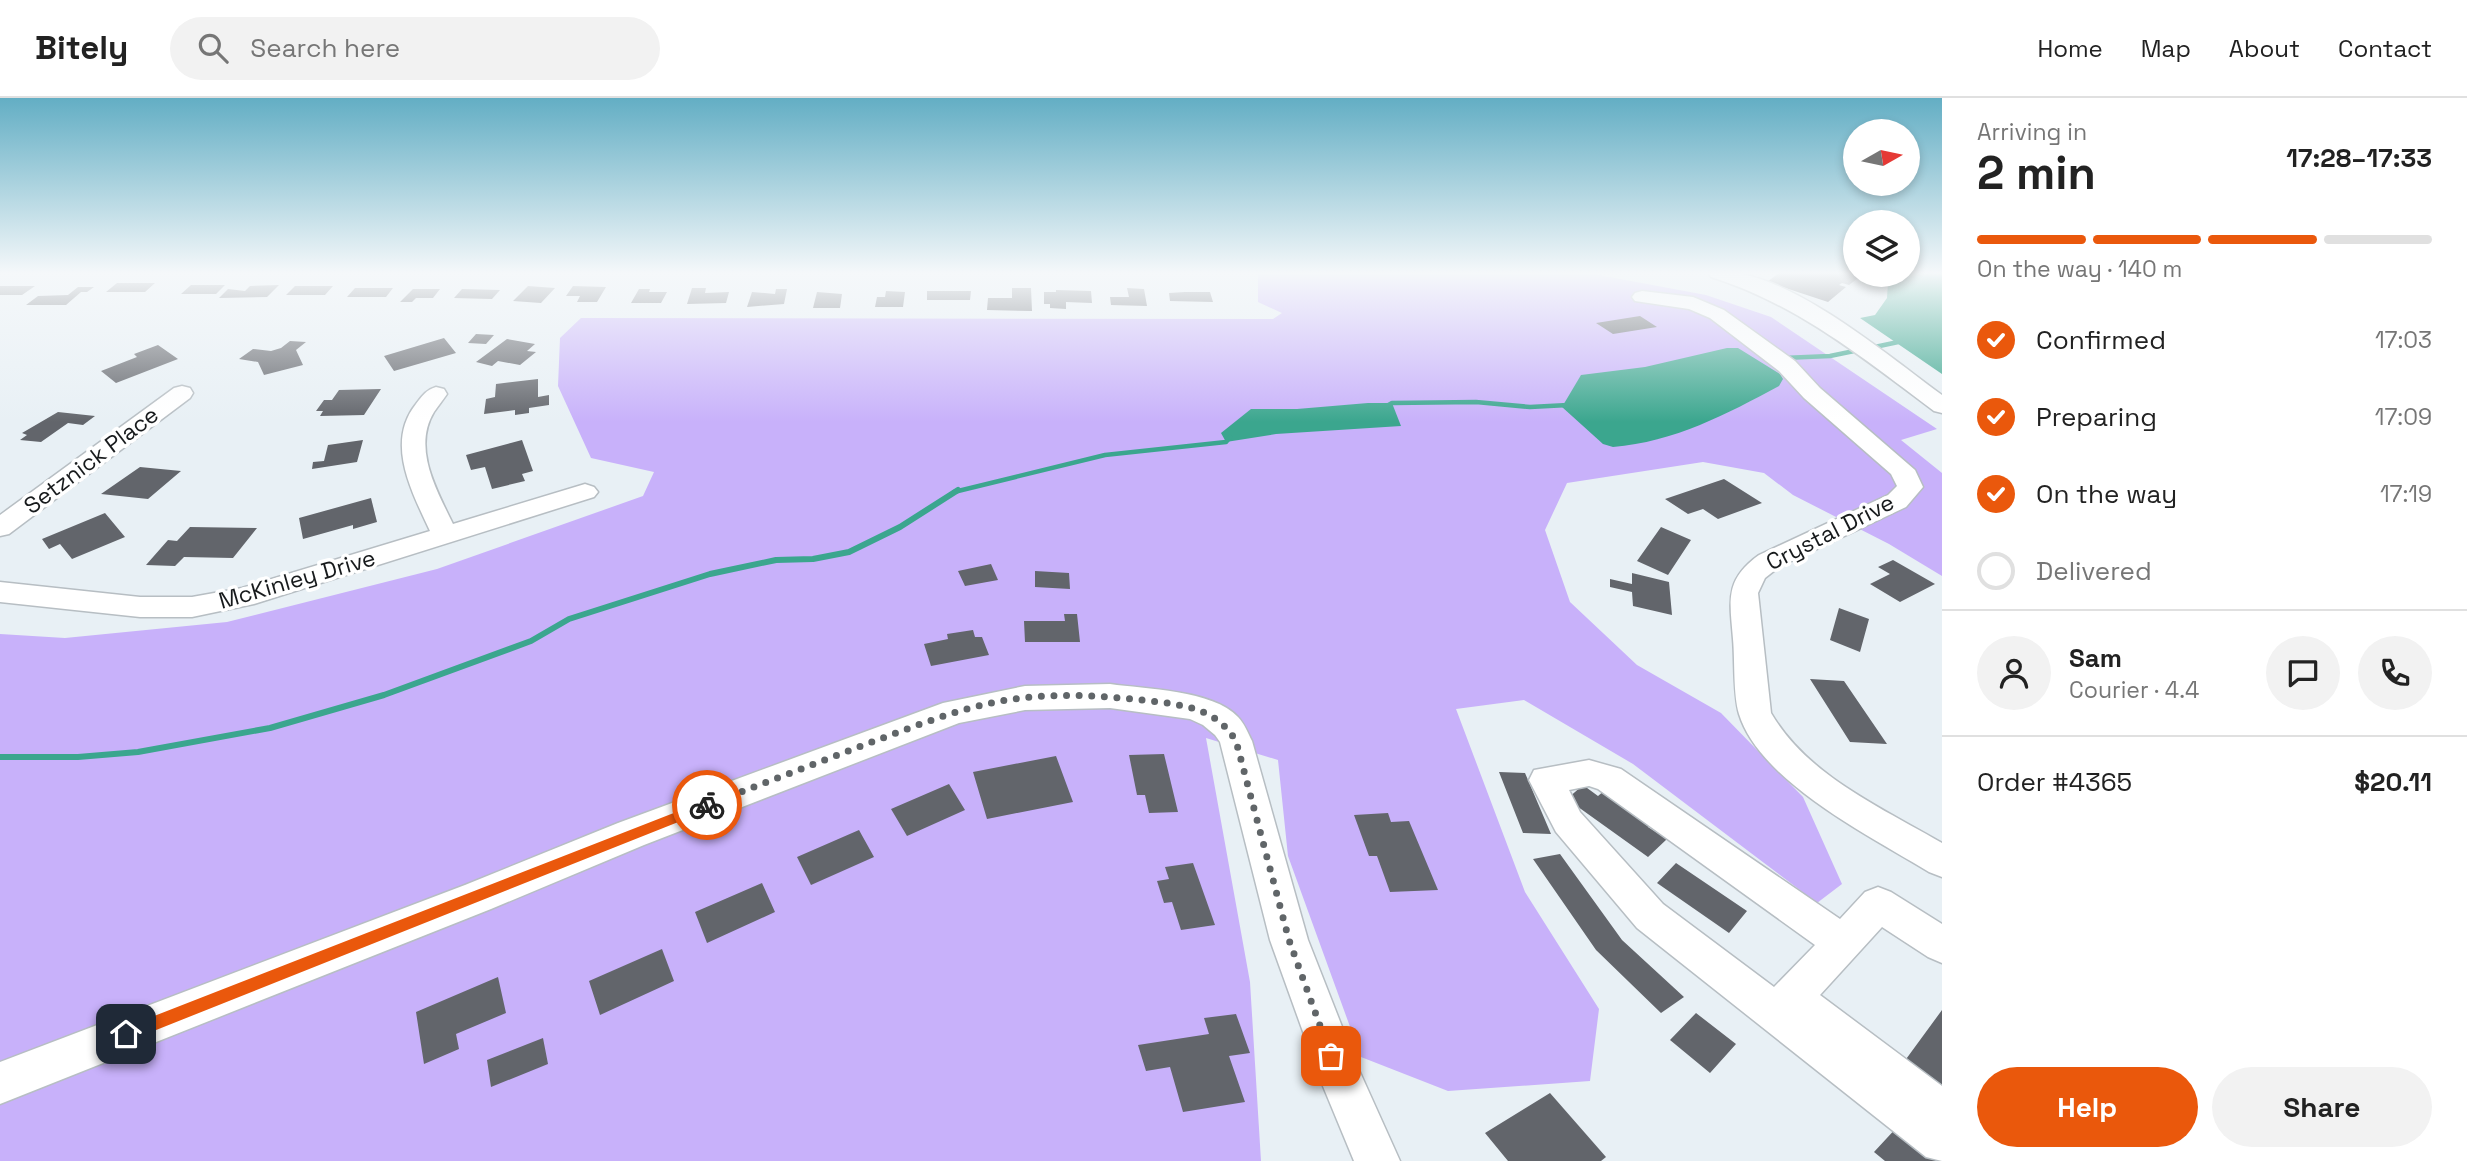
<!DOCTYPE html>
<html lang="en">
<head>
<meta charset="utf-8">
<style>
	body { margin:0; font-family:"Space Grotesk",sans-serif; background:#f2f2f2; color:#222; height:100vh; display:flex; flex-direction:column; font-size:26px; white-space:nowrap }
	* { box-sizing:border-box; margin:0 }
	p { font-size:23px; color:#767676 }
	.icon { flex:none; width:38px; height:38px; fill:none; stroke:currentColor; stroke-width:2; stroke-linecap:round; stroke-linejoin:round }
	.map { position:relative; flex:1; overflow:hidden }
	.side { display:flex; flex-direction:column; background:#fff; width:525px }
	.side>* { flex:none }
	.needle { width:46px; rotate:81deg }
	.buttons { position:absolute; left:1843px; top:21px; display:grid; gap:14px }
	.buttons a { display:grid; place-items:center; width:77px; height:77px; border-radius:50%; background:#fff; box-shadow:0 4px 10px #0003; font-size:35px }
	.pin { position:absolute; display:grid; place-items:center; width:60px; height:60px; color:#fff; margin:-30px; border-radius:14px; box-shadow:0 4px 10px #0006 }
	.courier { position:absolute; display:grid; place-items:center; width:70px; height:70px; margin:-35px; border:5px solid #ea580c; border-radius:50%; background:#fff; color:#222; box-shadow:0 2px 9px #0007 }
	.summary em { font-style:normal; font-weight:800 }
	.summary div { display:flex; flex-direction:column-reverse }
	.summary { display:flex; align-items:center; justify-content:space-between; height:119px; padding:0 35px }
	h1 { font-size:46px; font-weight:800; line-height:52px }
	.bar { display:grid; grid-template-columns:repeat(4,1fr); gap:10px 7px; align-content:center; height:84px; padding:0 35px }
	.bar i { height:9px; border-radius:5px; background:#e0e0e0 }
	.bar .current { background:#ea580c }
	.bar p { grid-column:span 4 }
	.line { display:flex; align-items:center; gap:18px; padding:0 35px; border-top:2px solid #e0e0e0 }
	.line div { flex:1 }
	.round { display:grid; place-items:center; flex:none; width:74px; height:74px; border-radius:37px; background:#f2f2f2 }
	ol { padding:0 35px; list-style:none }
	li { display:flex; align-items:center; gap:21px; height:77px }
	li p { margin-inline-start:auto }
	li .icon { padding:7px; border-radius:50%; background:#ea580c; color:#fff; stroke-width:4 }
	li:last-child { color:#767676 }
	li i { width:38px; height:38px; border:4px solid #e0e0e0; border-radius:50% }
	.primary-button { display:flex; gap:14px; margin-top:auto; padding:14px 35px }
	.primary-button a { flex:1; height:80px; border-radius:42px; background:#ea580c; color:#fff; font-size:28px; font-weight:800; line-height:80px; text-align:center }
	.primary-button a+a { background:#f2f2f2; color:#222 }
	header { display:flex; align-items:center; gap:42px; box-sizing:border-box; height:98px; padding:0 35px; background:#fff; border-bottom:2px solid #e0e0e0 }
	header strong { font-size:33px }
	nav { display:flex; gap:38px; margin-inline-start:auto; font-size:24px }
	.search { width:490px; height:63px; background:#f2f2f2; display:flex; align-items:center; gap:18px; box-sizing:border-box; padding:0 24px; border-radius:38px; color:#767676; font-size:26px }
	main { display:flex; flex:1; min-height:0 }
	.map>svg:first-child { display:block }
	.forest { fill:#c8b1fa }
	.water { fill:#3ba68e }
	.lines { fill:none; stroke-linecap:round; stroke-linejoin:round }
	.stream-far1 { stroke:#3ba68e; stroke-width:4.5 }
	.stream { stroke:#3ba68e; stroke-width:6 }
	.building { fill:#62656b }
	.minor-casing { stroke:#b7bec3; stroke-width:3 }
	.minor { fill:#fff; fill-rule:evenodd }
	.route { fill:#ea580c }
	.done { stroke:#606568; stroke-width:7; stroke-dasharray:0 12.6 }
	.labels { text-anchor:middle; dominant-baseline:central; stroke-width:7; stroke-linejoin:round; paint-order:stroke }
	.street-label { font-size:23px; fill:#171a1c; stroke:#fff }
</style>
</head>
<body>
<header>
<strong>Bitely</strong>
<div class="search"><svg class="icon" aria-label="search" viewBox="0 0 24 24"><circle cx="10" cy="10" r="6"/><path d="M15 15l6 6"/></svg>Search here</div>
<nav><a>Home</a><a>Map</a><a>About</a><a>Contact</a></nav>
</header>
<main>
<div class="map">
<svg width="1942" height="1063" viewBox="0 0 1942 1063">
	<rect width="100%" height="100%" fill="#e8f0f5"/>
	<!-- forest -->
	<path class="forest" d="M 1258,175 L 1588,175 L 1706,197 L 1771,219 L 1937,331 L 1901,342 L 1942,375 L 1942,478 L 1889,446 L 1793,397 L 1764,375 L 1703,364 L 1567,385 L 1545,432 L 1570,504 L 1637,567 L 1721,615 L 1803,699 L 1842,786 L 1817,805 L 1633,666 L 1524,602 L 1456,611 L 1525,794 L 1599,911 L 1590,983 L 1448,993 L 1361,959 L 1288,758 L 1278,662 L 1206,640 L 1250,884 L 1261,1063 L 0,1063 L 0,536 L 65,540 L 227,524 L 437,471 L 643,398 L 654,374 L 591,360 L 558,288 L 560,240 L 581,220 L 1273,221 L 1282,215 L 1258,204 Z"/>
	<!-- water -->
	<path class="water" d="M 1908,175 L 1942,175 L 1942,276 L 1860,220 L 1875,217 L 1887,200 L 1888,184 Z
		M 1727,250 L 1738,250 L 1780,276 L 1783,281 L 1779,288 C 1727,316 1674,344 1613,349 L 1603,346 L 1562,309 L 1581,277 L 1645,269 Z
		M 1368,305 L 1392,305 L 1401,328 L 1276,336 L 1226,344 L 1221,335 L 1251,311 L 1297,311 Z"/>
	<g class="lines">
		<!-- stream-far1 -->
		<path class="stream-far1" d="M 1870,250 L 1903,243
			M 1783,260 L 1830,258 L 1859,252
			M 1385,309 L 1392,305 L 1476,304 L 1530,309 L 1568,307
			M 954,394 L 1105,357 L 1226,344 L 1230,339"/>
		<!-- stream -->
		<path class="stream" d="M 0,659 L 78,659 L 138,654 L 270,630 L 384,597 L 531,543 L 569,521 L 710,476 L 776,462 L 813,461 L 849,454 L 900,429 L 958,392"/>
	</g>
	<!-- building -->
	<path class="building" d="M 1779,175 L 1855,175 L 1862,177 L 1849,187 L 1842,185 L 1839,187 L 1846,189 L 1828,204 L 1767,184 Z
		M 117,185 L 155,185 L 145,194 L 106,194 Z
		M 191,187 L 225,187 L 216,196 L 181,196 Z
		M 279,187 L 267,199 L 219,200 L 228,191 L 245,193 L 250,188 Z
		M 0,188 L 35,188 L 22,197 L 0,197 Z
		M 295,188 L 333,188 L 325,197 L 286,197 Z
		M 528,188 L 555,190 L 541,205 L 513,203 Z
		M 573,188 L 606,189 L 597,204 L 577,204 L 580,198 L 566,198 Z
		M 78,189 L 94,189 L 87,194 L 81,194 L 66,207 L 26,207 L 38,198 L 68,197 Z
		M 355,190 L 393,190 L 386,199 L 347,199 Z
		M 692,190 L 706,190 L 705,195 L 729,194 L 726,205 L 687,206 Z
		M 1012,190 L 1031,190 L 1032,213 L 987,212 L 988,200 L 1012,200 Z
		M 1127,190 L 1144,191 L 1147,208 L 1111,207 L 1110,199 L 1129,199 Z
		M 413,191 L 440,191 L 433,200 L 416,200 L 412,204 L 400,204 Z
		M 462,191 L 500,192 L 492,201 L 454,200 Z
		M 639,191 L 650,191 L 649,194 L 667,194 L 661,205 L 631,205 Z
		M 776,191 L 787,191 L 784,206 L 747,209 L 752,194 L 775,196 Z
		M 1056,192 L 1091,193 L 1092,205 L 1066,204 L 1066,211 L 1050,210 L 1050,206 L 1044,206 L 1044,194 L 1056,194 Z
		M 886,193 L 905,194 L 903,209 L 875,209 L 877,199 L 885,199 Z
		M 927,193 L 971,193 L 970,202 L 927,202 Z
		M 817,194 L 842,196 L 840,210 L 813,210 Z
		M 1185,194 L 1210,194 L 1213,204 L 1170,203 L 1169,195 Z
		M 1640,218 L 1657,229 L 1613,236 L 1596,225 Z
		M 476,236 L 494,237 L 486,246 L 468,245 Z
		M 444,240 L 456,255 L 394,273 L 384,258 Z
		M 507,241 L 535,246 L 527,253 L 536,254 L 520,267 L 498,263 L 492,268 L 476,264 Z
		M 290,243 L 306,244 L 296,252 L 303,267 L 264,277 L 258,264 L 239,261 L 253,251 L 271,253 L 281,250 Z
		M 158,247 L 178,261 L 116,285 L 101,273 L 137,259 L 134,256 Z
		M 538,281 L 538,299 L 549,297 L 549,307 L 529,310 L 529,315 L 515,317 L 515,312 L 484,316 L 486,301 L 495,299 L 496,286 Z
		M 381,291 L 364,317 L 320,318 L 323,313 L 316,313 L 324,302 L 332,302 L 339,292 Z
		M 58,314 L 95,318 L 83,327 L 68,325 L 41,344 L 20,342 L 27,337 L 22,335 Z
		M 363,342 L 357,364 L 312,371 L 313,364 L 324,363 L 328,347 Z
		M 522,342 L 533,373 L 522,376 L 525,383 L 492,391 L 485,369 L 471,372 L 466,357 Z
		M 140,369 L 181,373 L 148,401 L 101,396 Z
		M 1724,381 L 1762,405 L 1718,421 L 1703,411 L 1688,416 L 1665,401 Z
		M 371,400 L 377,424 L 353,431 L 353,427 L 303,441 L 299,420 Z
		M 105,415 L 125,439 L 72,461 L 60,446 L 49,451 L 42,441 Z
		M 190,429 L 257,430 L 233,460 L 184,459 L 175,468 L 146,467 L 168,442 L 177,443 Z
		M 1661,429 L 1691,442 L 1668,477 L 1637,463 Z
		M 1893,462 L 1935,486 L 1900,504 L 1870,486 L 1890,476 L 1878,469 Z
		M 991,466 L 998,482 L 965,488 L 958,473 Z
		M 1035,473 L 1069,475 L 1070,491 L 1035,489 Z
		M 1632,475 L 1669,484 L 1672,517 L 1633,508 L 1632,494 L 1610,489 L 1610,481 L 1632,486 Z
		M 1839,510 L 1869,521 L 1860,554 L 1830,542 Z
		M 1064,516 L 1077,516 L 1080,544 L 1025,544 L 1024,523 L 1065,523 Z
		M 973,532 L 975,539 L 982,539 L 989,557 L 931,568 L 924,546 L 948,541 L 947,536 Z
		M 1810,581 L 1844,583 L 1887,646 L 1850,644 Z
		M 1164,656 L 1178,714 L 1149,715 L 1145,697 L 1137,697 L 1129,657 Z
		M 1056,658 L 1073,704 L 987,721 L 973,674 Z
		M 1499,674 L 1525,675 L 1551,736 L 1523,735 Z
		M 949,686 L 965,712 L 907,738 L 891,711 Z
		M 1583,687 L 1598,698 L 1611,687 L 1658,719 L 1648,729 L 1667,741 L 1648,759 L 1567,701 Z
		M 1388,715 L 1391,724 L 1409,723 L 1438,792 L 1390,794 L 1377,758 L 1369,758 L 1354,717 Z
		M 859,732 L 874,759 L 811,787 L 797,759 Z
		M 1560,756 L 1622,842 L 1684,899 L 1661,915 L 1596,852 L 1533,761 Z
		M 1193,765 L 1215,827 L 1181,832 L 1172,804 L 1164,805 L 1157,783 L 1169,781 L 1165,769 Z
		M 1676,765 L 1747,813 L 1729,835 L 1657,785 Z
		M 762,785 L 775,814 L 707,845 L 695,814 Z
		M 662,851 L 674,883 L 600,917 L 589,883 Z
		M 498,879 L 506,915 L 456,936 L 459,951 L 424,966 L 416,914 Z
		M 1942,912 L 1942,998 L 1901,968 Z
		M 1696,915 L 1736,946 L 1710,975 L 1670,942 Z
		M 1236,916 L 1250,955 L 1229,958 L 1245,1004 L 1183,1014 L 1170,969 L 1146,973 L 1138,947 L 1209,936 L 1204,920 Z
		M 543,940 L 548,966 L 491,989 L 487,962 Z
		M 1550,995 L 1606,1059 L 1601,1063 L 1508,1063 L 1485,1035 Z
		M 1899,1027 L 1942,1061 L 1942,1063 L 1885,1063 L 1874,1054 Z"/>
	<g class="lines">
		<defs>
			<path id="minor" d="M 1709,175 C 1719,175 1731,174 1741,176 C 1804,187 1890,259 1942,297 L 1942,315 L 1934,313 C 1863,260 1797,206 1711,179 Z
				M 1642,193 L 1693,199 L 1724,212 L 1795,263 L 1820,290 L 1915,372 L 1923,389 L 1906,409 L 1779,469 L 1765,480 L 1758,495 L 1771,615 C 1808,678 1882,710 1942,745 L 1942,779 L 1929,774 C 1872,739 1760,684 1739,616 C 1733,596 1735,563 1733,541 C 1730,503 1724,482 1759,457 L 1888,397 L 1897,388 L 1891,376 L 1804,300 L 1779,273 L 1710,220 L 1689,211 L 1635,203 L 1632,199 L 1635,195 Z
				M 182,288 L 190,290 L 193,295 L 190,300 L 9,436 L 0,438 L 0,417 L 174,290 Z
				M 436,289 L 444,291 L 447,296 C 443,302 438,308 434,314 C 412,350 437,393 453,426 L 585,386 L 594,389 L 598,394 L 594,399 L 254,506 L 192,519 L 140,519 L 0,504 L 0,484 L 140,499 L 192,499 L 242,490 L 430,433 C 412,394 385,345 416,306 C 422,298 426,292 436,289 Z
				M 1110,586 C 1145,591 1213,592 1238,619 C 1244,625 1248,635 1252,643 L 1308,842 L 1359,972 L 1400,1063 L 1354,1063 L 1320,981 L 1270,842 L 1220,644 L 1215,637 L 1203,627 L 1190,621 L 1110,610 L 1025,612 L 959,625 L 644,747 L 491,811 L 0,1006 L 0,964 L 465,787 L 618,725 L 943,605 L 1025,588 Z
				M 1589,662 L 1621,671 L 1840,821 L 1865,794 L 1878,789 L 1891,794 L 1942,826 L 1942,865 L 1928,859 L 1882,829 L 1820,897 L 1942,988 L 1942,1063 L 1926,1059 L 1637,830 L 1556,734 L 1529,682 L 1534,672 ZM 1589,688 L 1598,691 L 1815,847 L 1774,889 L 1663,806 L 1580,714 L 1569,692 Z"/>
		</defs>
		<!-- minor casing -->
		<use href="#minor" class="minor-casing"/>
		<!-- minor -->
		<use href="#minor" class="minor"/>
	</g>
	<!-- sky -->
	<linearGradient id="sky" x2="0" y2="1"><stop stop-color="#63aec4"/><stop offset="0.54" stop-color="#f5f8fa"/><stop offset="1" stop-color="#f5f8fa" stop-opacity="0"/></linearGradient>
	<rect width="1942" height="324" fill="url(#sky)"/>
	<!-- route -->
	<path class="route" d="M 707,702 L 711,704 L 711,711 L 126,944 L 120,942 L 118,936 L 120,931 L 126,929 Z"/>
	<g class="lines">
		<!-- done -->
		<path class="done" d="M 707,707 C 764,685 822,663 880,641 C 918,627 956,612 996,604 C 1046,594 1099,597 1150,603 C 1185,607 1217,611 1236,643 L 1289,842 L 1331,958"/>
	</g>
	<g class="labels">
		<!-- street labels -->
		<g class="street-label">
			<text transform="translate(91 362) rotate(-37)">Setznick Place</text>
			<text transform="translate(1830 434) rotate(-27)">Crystal Drive</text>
			<text transform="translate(297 481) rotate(-16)">McKinley Drive</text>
		</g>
	</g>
</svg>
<div class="buttons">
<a><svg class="needle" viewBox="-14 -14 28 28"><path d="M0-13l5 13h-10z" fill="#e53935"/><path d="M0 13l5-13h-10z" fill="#767676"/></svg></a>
<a><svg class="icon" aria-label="layers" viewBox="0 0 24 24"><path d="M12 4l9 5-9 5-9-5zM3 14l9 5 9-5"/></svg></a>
</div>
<div class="pin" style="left:1331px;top:958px;background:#ea580c"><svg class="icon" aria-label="bag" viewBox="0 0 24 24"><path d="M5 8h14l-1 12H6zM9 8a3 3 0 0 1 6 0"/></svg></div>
<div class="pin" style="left:126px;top:936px;background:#1f2937"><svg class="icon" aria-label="home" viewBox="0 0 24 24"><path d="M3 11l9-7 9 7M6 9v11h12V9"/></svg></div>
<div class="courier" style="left:707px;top:707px"><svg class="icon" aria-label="bike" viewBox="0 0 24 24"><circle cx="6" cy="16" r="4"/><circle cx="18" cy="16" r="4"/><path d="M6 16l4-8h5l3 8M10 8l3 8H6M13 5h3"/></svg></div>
</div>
<section class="side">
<div class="summary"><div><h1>2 min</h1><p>Arriving in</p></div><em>17:28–17:33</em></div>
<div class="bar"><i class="current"></i><i class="current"></i><i class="current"></i><i></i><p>On the way · 140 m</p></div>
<ol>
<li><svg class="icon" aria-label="check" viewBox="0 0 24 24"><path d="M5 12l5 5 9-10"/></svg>Confirmed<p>17:03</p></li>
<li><svg class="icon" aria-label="check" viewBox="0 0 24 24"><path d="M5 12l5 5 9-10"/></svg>Preparing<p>17:09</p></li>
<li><svg class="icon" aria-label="check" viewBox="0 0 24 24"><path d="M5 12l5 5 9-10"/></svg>On the way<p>17:19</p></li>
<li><i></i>Delivered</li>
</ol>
<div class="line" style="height:126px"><a class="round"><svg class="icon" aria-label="person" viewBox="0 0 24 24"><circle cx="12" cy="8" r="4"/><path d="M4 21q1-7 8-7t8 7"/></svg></a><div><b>Sam</b><p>Courier · 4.4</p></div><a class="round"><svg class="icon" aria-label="chat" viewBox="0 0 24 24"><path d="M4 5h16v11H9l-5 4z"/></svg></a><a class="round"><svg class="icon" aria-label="phone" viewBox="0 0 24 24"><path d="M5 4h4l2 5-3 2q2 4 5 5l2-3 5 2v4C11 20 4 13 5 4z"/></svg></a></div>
<div class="line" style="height:91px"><div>Order #4365</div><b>$20.11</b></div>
<div class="primary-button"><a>Help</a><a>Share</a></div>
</section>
</main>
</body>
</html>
